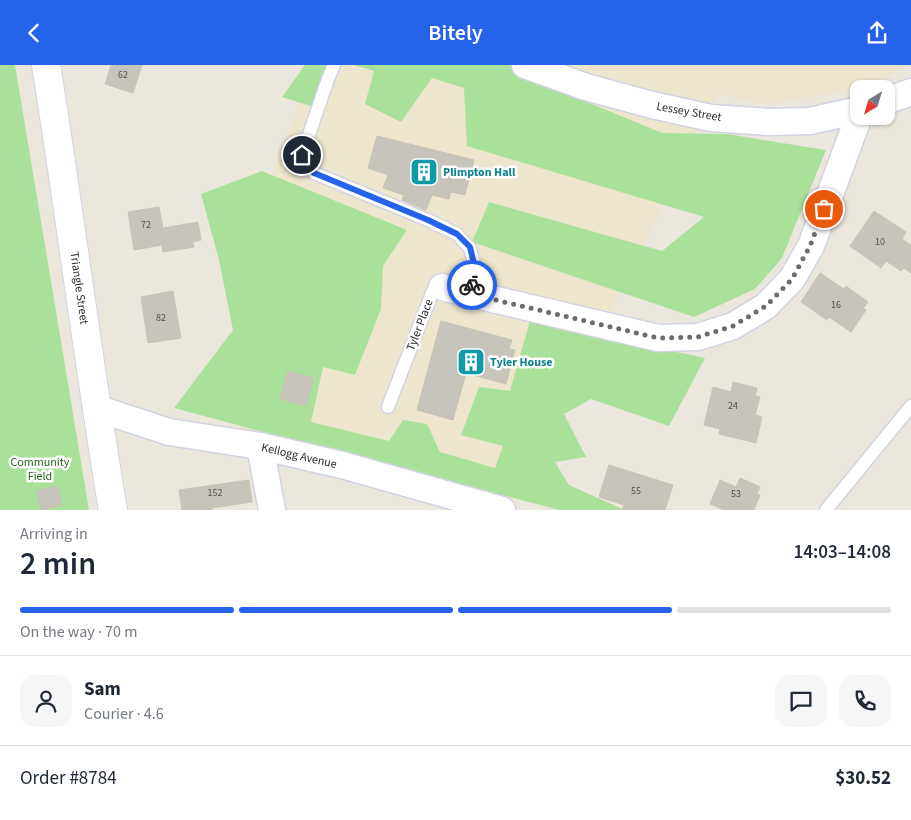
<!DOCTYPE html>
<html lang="en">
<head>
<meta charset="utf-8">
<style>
	body { margin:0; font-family:"Source Sans 3",sans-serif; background:#f6f6f7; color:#1f2937; height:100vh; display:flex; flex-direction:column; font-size:19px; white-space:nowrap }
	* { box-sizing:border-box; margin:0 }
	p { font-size:16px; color:#747a83 }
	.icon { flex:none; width:28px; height:28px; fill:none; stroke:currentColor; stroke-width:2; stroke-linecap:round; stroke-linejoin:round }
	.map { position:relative; height:445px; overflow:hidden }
	.panel { display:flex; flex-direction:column; background:#fff; flex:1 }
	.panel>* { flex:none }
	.needle { width:32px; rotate:218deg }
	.buttons { position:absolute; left:850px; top:15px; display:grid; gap:10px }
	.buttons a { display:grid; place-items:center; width:45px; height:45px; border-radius:10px; background:#fff; box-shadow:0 1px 4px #0004; font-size:25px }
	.pin { position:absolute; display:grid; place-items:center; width:42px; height:42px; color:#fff; margin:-21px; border:2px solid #fff; border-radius:50%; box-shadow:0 1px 5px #0007 }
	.courier { position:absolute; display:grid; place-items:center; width:50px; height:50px; margin:-25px; border:4px solid #2563eb; border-radius:50%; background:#fff; color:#222; box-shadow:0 1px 6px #0007 }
	.head em { font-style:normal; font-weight:600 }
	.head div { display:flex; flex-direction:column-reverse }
	.head { display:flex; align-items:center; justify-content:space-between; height:85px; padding:0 20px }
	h1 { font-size:32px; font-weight:600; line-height:38px }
	.bar { display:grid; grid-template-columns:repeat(4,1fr); gap:8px 5px; align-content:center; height:60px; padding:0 20px }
	.bar i { height:6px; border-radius:4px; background:#e0e1e3 }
	.bar .current { background:#2563eb }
	.bar p { grid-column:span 4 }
	.line { display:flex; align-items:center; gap:12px; padding:0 20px; border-top:1px solid #e0e1e3 }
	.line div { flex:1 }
	.round { display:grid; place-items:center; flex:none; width:52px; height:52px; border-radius:15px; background:#f6f6f7 }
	header { display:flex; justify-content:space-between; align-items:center; height:65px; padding:0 20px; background:#2563eb; color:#fff; font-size:22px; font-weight:600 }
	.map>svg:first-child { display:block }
	.education { fill:#ede6cc }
	.green { fill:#a9e19a }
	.building { fill:#c7c4bc; stroke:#c7c3b6 }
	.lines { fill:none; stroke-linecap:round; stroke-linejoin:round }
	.service-casing { stroke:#d1d3e3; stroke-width:15 }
	.minor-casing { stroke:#d1d3e3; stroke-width:29 }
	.secondary-casing { stroke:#d1d3e3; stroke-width:30 }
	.service { stroke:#fff; stroke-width:12 }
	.minor { stroke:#fff; stroke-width:26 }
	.secondary { stroke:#fff; stroke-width:28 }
	.done { stroke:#6e6c68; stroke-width:5; stroke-dasharray:0 9 }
	.route { stroke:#2563eb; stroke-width:6 }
	.labels { text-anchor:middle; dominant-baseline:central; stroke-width:5; stroke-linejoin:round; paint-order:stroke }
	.number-label { font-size:10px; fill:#51504e }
	.street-label { font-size:12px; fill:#2a2a2a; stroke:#fff }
	.culture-label { font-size:12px; font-weight:bold; fill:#0d838f; stroke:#fff; text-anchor:start }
	.park-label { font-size:12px; fill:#22661b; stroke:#fff }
</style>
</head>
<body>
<header><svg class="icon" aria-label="back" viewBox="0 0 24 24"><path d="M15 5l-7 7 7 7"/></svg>Bitely<svg class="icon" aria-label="share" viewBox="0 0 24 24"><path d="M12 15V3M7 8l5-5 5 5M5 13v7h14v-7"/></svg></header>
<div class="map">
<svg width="911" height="445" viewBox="0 0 911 445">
	<rect width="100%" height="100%" fill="#ece7dc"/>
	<!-- education -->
	<path class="education" d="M 315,0 L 911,0 L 858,23 L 766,40 L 716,28 L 517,441 L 237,368 L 275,97 Z"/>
	<!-- green -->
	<path class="green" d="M 0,0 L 15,0 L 89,445 L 0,445 Z
		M 305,0 L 341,0 L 320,44 L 282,32 Z
		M 354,0 L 509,0 L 575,32 L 662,68 L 727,69 L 826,85 L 782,193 L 755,224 L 694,252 L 472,177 L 489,137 L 662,186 L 704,152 L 467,81 L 464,23 L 432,13 L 401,57 L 365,39 L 374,6 Z
		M 262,106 L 407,165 L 383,201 L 381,244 L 355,310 L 323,302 L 311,357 L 389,376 L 403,355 L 427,359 L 440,387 L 495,403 L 503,381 L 461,370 L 479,322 L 510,326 L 530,256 L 705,293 L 669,361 L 591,334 L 564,349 L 586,392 L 555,397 L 569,420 L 625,445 L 560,445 L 353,391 L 174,343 L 233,265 L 219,195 L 201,129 Z"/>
	<!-- building -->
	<path class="building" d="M 111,0 L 142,0 L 133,28 L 105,19 Z
		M 377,71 L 474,95 L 465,130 L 451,127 L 449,134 L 432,130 L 426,145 L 402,135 L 404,130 L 383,123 L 388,110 L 368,103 Z
		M 159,142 L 163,163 L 198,157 L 201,175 L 193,177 L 194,182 L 163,187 L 162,180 L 134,185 L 128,147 Z
		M 874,146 L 906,167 L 902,174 L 911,180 L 911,208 L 904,203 L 901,206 L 886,196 L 881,203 L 850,181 Z
		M 820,208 L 844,224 L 846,221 L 868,237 L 863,243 L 866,245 L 851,267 L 829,252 L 827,255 L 801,237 Z
		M 173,226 L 181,273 L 148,278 L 141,232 Z
		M 441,256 L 512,275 L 509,284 L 515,285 L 506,319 L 466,308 L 453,355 L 417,345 Z
		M 288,306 L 313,313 L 306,341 L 280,334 Z
		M 733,317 L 757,323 L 755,331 L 760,332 L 755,350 L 762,352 L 756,378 L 719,369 L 720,364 L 704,360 L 713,322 L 731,327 Z
		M 609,400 L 673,420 L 665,445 L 622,445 L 624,440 L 599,432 Z
		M 740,413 L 760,422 L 757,429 L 760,430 L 754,445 L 724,445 L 710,439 L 720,415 L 736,422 Z
		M 249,415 L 252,437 L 212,443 L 212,445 L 182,445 L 179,425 Z
		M 57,421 L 62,440 L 41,445 L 36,426 Z"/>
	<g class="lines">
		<defs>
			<path id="service" d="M 334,0 L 328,14 L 302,90 L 314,108 L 428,155 L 457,169 L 470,183 L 475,203 L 470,229
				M 388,342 L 432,228 L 435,223 L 442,222
				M 826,445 L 911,341"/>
			<path id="minor" d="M 525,0 L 586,22 L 652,40 L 711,53 L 769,57 L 810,56 L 859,45
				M 886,36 L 911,27
				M 442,222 L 658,273 L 698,272 L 733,261 L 766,241 L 792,214 L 811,181 L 859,51
				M 96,343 L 169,367 L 260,381 L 342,400 L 502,445
				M 260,381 L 272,445"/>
			<path id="secondary" d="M 46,0 C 70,148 88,297 113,445"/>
		</defs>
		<!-- service casing -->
		<use href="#service" class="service-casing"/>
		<!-- minor casing -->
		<use href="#minor" class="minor-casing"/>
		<!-- secondary casing -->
		<use href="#secondary" class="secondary-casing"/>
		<!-- service -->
		<use href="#service" class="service"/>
		<!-- minor -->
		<use href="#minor" class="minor"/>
		<!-- secondary -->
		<use href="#secondary" class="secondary"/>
	</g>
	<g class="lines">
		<!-- done -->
		<path class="done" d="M 472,220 L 470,229 L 658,273 L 698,272 L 733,261 L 766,241 L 792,214 L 810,181 L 824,144"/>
		<!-- route -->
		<path class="route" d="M 302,90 L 314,108 L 428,155 L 457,169 L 470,182 L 475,203 L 472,220"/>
	</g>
	<!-- icons -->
	<defs>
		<symbol id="building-square" viewBox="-11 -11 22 22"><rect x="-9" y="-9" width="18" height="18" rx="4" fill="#0f9aa8" stroke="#fff"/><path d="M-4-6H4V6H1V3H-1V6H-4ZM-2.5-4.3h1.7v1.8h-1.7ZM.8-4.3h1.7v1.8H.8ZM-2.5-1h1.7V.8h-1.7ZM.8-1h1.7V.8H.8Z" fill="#fff"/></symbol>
	</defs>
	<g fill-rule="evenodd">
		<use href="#building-square" x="408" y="91" width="32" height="32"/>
		<use href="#building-square" x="455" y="281" width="32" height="32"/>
	</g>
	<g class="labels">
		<!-- number labels -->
		<g class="number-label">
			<text x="123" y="10">62</text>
			<text x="146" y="160">72</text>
			<text x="880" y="177">10</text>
			<text x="836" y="240">16</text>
			<text x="161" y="253">82</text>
			<text x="733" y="341">24</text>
			<text x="636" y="426">55</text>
			<text x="215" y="428">152</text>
			<text x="736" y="429">53</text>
		</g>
		<!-- street labels -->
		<g class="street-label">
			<text transform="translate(689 47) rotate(10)">Lessey Street</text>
			<text transform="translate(79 223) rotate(82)">Triangle Street</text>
			<text transform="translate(420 260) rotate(-69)">Tyler Place</text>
			<text transform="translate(299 391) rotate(13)">Kellogg Avenue</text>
		</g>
		<!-- culture labels -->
		<g class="culture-label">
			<text x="443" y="107">Plimpton Hall</text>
			<text x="490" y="297">Tyler House</text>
		</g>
		<!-- park labels -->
		<g class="park-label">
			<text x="40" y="397">Community<tspan x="40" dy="14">Field</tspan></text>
		</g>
	</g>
</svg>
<div class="buttons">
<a><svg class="needle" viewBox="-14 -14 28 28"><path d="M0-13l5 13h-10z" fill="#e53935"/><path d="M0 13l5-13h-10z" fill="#747a83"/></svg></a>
</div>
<div class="pin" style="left:824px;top:144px;background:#ea580c"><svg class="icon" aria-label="bag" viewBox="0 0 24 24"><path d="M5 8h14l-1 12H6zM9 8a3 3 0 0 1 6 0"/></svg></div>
<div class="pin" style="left:302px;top:90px;background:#1f2937"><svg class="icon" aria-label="home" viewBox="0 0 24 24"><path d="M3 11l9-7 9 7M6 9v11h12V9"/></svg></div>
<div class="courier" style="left:472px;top:220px"><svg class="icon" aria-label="bike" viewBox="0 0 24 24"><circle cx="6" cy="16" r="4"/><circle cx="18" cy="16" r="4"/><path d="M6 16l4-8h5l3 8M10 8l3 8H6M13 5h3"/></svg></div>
</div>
<section class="panel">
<div class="head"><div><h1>2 min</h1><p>Arriving in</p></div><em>14:03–14:08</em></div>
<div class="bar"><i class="current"></i><i class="current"></i><i class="current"></i><i></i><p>On the way · 70 m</p></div>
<div class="line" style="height:90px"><a class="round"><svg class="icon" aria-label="person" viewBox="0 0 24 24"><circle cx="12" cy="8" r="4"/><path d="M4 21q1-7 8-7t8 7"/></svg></a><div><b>Sam</b><p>Courier · 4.6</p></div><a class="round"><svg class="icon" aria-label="chat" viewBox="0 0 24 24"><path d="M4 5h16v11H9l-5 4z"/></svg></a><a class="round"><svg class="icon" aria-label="phone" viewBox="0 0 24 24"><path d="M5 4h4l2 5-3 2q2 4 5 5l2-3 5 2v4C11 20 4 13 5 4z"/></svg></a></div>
<div class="line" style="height:65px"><div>Order #8784</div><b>$30.52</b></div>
</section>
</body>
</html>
